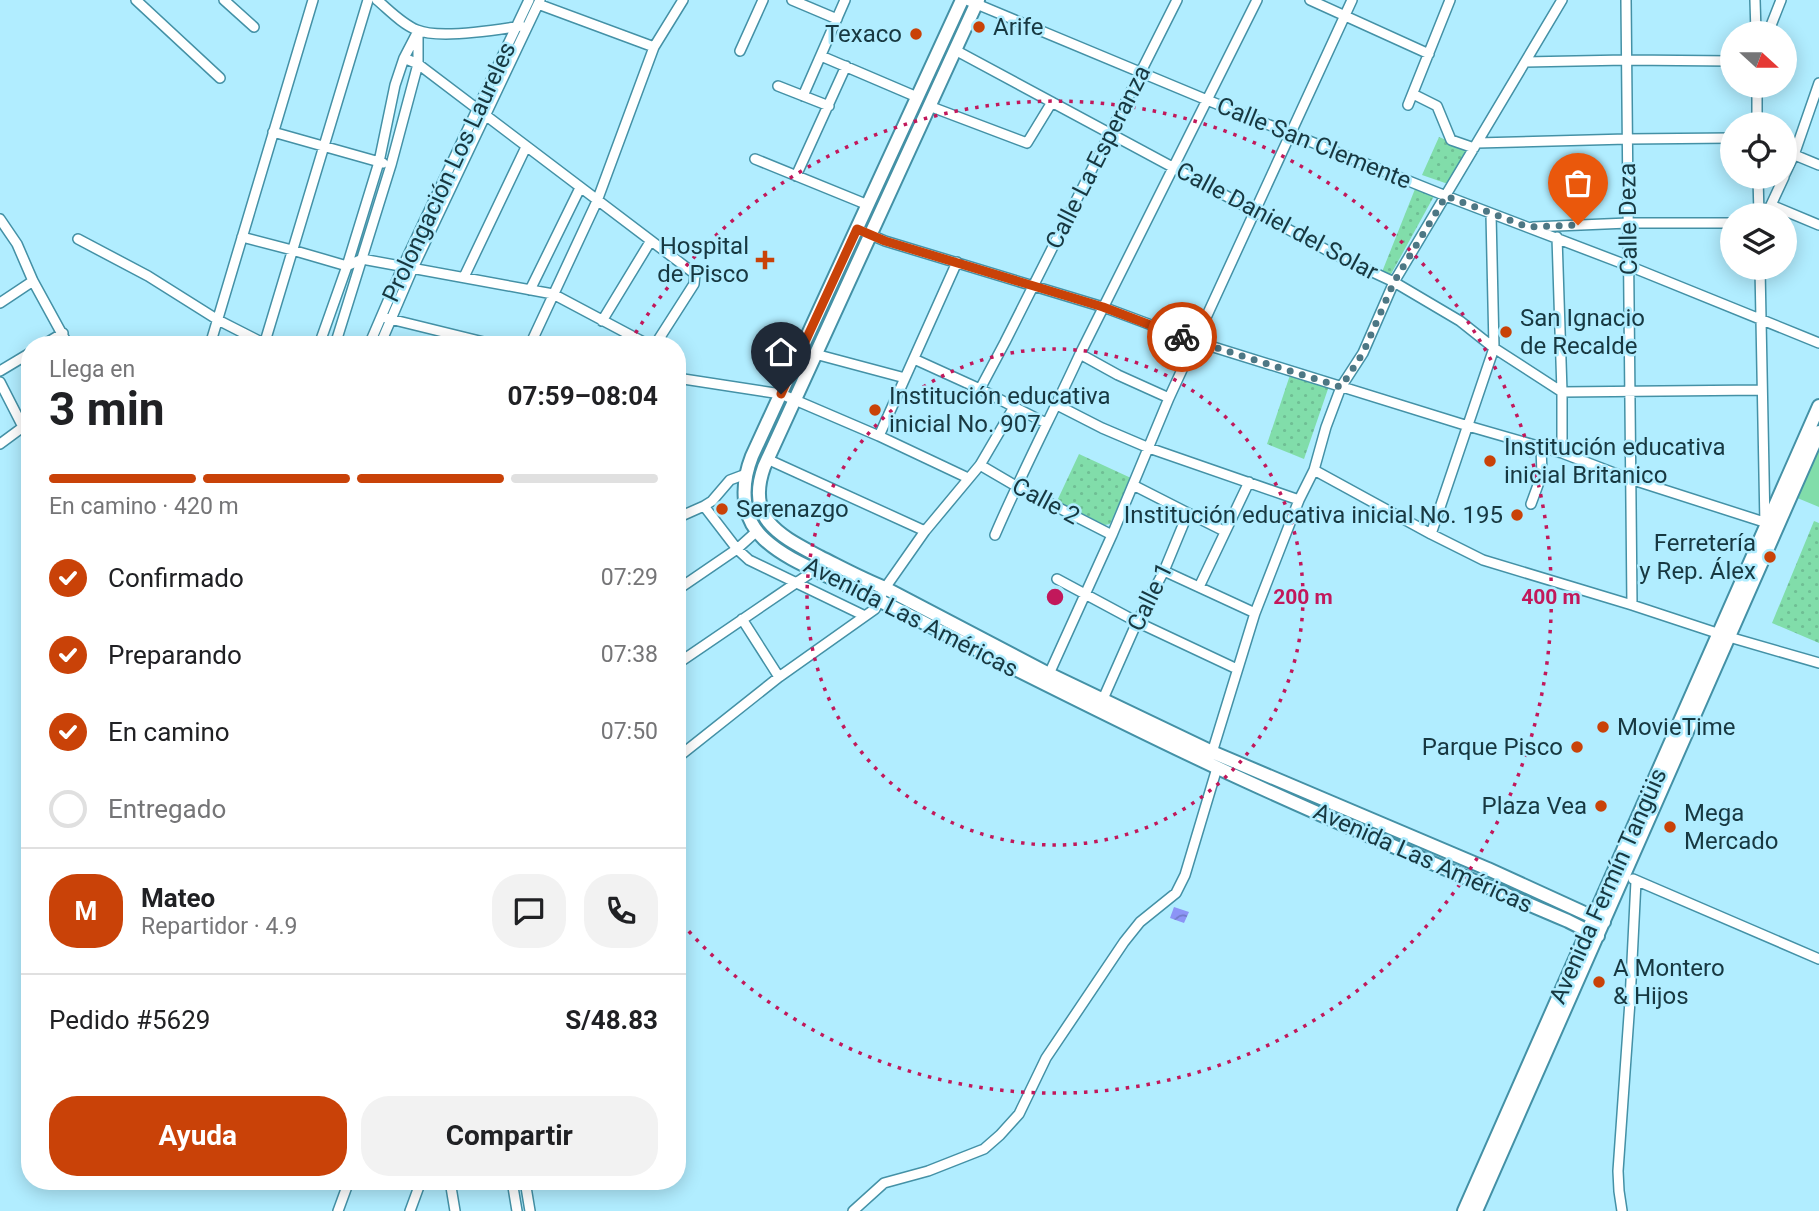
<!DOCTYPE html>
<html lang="es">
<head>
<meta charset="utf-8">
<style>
	body { margin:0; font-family:Roboto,sans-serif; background:#f2f2f2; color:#202124; height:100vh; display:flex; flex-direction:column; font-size:26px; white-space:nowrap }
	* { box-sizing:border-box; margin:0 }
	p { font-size:23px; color:#757577 }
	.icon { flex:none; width:38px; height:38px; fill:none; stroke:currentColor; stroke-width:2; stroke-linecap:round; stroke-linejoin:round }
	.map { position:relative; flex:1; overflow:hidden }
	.sheet { position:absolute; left:21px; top:336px; width:665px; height:854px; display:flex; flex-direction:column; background:#fff; border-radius:28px; box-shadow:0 4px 18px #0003 }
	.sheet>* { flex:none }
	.needle { width:46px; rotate:111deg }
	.fabs { position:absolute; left:1720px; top:21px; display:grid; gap:14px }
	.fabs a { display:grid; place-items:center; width:77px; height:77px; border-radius:50%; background:#fff; box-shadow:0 4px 18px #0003; font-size:35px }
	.pin { position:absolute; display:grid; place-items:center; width:60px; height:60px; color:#fff; margin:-72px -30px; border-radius:50% 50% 50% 0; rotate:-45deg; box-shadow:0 0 7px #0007 }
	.pin .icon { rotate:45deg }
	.courier { position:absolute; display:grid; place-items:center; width:70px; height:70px; margin:-35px; border:5px solid #c94208; border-radius:50%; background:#fff; color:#222; box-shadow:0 2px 9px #0007 }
	.summary em { font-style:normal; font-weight:700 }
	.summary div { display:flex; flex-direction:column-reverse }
	.summary { display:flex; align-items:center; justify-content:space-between; height:119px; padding:0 28px }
	h1 { font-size:46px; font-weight:700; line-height:52px }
	.bar { display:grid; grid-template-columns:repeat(4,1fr); gap:10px 7px; align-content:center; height:84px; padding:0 28px }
	.bar i { height:9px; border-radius:5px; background:#e0e0e0 }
	.bar .on { background:#c94208 }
	.bar p { grid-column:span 4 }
	.line { display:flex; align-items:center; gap:18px; padding:0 28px; border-top:2px solid #e0e0e0 }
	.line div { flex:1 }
	.round { display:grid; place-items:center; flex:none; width:74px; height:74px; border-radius:28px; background:#f2f2f2 }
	ol { padding:0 28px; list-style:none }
	li { display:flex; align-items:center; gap:21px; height:77px }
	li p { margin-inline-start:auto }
	li .icon { padding:7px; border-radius:50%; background:#c94208; color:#fff; stroke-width:4 }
	li:last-child { color:#757577 }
	li i { width:38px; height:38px; border:4px solid #e0e0e0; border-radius:50% }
	.primary-button { display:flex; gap:14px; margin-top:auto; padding:14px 28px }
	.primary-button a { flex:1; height:80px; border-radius:28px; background:#c94208; color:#fff; font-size:28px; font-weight:700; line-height:80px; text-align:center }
	.primary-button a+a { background:#f2f2f2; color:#202124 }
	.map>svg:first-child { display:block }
	.green { fill:url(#green-dots) }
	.pitch { fill:#81ddaa }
	.water { fill:url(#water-waves) }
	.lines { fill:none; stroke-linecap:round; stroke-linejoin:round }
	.minor-casing { stroke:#4491a6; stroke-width:12 }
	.major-casing { stroke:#4491a6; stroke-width:16 }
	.minor { stroke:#fff; stroke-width:9 }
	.major { stroke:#fff; stroke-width:12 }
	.done { stroke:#4d7784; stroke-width:7; stroke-dasharray:0 12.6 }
	.route { stroke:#c94208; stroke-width:9 }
	.ring { fill:none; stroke:#c2185b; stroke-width:3.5; stroke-dasharray:3.5 7 }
	.poi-dot { fill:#c94208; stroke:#b1edff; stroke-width:2.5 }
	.labels { text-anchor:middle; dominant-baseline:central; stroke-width:5; stroke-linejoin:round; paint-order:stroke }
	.poi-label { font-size:24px; fill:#173841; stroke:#b1edff; text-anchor:start }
	.street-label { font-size:24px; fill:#173841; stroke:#b1edff }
	.centre { fill:#c2185b; stroke:#b1edff; stroke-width:3.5 }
	.ring-label { font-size:21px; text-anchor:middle; font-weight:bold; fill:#c2185b; stroke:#b1edff; stroke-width:5; stroke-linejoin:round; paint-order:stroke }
</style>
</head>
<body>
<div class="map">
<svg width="1819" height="1211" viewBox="0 0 1819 1211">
	<defs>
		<pattern id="green-dots" width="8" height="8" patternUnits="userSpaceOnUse" patternTransform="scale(1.75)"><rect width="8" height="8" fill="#81ddaa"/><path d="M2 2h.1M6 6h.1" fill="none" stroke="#6fbe94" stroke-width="1.8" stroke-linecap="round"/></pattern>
		<pattern id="water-waves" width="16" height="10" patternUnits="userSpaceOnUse" patternTransform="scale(1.75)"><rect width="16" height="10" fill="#8c94f6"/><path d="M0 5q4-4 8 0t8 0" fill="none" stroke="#717ac9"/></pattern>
	</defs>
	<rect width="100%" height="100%" fill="#b1edff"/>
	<!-- green -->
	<path class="green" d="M 1439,137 L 1468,149 L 1448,184 L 1422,175 Z
		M 1415,189 L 1434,196 L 1390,276 L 1382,272 Z
		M 1290,375 L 1329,386 L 1304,459 L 1267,444 Z
		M 1079,454 L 1131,478 L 1110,524 L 1105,525 L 1057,501 Z
		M 1814,521 L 1819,523 L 1819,643 L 1772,623 Z"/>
	<!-- pitch -->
	<path class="pitch" d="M 1819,442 L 1819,507 L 1795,497 Z"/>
	<!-- water -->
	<path class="water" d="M 1174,907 L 1189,912 L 1184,923 L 1170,918 Z"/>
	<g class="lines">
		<defs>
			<path id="minor" d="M 136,0 L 220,78
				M 224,0 L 254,27
				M 377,0 C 389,10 402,24 417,30 C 438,39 497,30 521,26
				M 792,0 L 837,19
				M 967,0 L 1207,100 L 1446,196 L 1629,266 L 1819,343
				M 1310,0 L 1429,54
				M 1626,0 L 1632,605
				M 1755,0 L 1756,33
				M 538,4 L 654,47
				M 1768,33 L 1781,0
				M 955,50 L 1334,254 L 1394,282 L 1460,321 L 1494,348 L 1562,392 L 1762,390
				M 740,51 L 763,0
				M 821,56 L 917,97
				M 404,58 L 418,64 L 695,274 L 694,284 L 655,345
				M 1525,62 L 1626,60 L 1732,61
				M 778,86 L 829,106
				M 1757,86 L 1757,124
				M 1413,94 L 1437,106 L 1451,140 L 1474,148
				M 803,96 L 845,0
				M 1408,105 L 1450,0
				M 929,106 L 1027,143 L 1052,102
				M 273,132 L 383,163
				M 1477,143 L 1627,139 L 1732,138
				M 1785,151 L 1819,165
				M 755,159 L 868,205
				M 1785,174 L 1794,155 L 1819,83
				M 796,176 L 846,66
				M 1758,177 L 1759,215
				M 1771,205 L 1819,225
				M 1764,215 L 1771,205 L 1784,177
				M 0,219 L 17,244 L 33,281 L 68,345
				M 1533,227 L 1628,223 L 1732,223
				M 857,229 L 885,241 L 1103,307 L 1194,341 L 1468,426 L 1562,453 L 1630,479 L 1764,522
				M 242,237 L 292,250 L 347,266 L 362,259 L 553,294 L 649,345
				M 1557,237 L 1562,392 L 1562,453
				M 78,239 L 148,276 L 218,320 L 267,345
				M 1760,268 L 1765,525
				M 464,277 L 526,147
				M 530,290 L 580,188
				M 0,303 L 33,281
				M 386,318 L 496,345
				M 602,321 L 650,242
				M 43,345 L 63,333
				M 210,345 L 313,0
				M 264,345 L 368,0
				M 319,345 L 347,266 L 379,162 L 395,85 L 404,58 L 418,31
				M 335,345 L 391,165 L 418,64 L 418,32
				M 369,345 L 403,266 L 529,0
				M 380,345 L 413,268 L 540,0
				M 530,345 L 597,201 L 654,47 L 683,0
				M 815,354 L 905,378
				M 1080,354 L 1118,375 L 1169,398
				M 914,359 L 980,389 L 1014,407
				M 0,371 L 30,353
				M 677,378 L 781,394 L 879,436 L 968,478
				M 0,382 L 23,427 L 30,437
				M 980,389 L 1005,342 L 1177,0
				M 1057,405 L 1102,428 L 1149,448 L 1299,500
				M 879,436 L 957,262
				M 0,444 L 23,427
				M 767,459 L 925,531
				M 980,465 L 1016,486 L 1112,535
				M 1314,470 L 1431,534 L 1483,560 L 1632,605 L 1729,637 L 1819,663
				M 1531,504 L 1542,474 L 1541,447
				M 704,506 L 712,501 L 730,480 L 746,474
				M 1188,513 L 1224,531
				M 677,518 L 704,506 L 737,549 L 749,560 L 865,616
				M 1431,534 L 1494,348 L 1491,214
				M 995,535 C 1021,474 1052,415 1080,354 L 1257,0
				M 1164,571 L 1255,613
				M 1057,579 L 1137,622 L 1237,669
				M 1199,587 L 1249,482
				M 677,590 L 737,549 L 757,531
				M 742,619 L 779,677
				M 677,664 L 815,570
				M 1049,674 L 1112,535 L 1169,398 L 1352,0
				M 1103,699 L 1137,622 L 1164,571 L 1188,513 L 1133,485
				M 1211,756 L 1255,613 L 1299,500 L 1314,470 L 1326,427 L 1341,387 L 1363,353 L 1394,282 L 1562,0
				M 677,758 L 779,677 L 875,609 L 885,588 L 925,531 L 980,465 L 1014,407 L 1046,423
				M 1633,879 L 1819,959
				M 450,1181 L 455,1211
				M 512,1181 L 517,1211
				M 525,1181 L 530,1211
				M 338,1211 L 349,1181
				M 410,1211 L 421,1181
				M 853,1211 L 884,1183 L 928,1171 L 984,1149 L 1000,1135 L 1019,1114 L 1046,1058 L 1124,942 L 1140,922 L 1176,893 L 1185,875 L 1217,768
				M 1622,1211 L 1619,1191 L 1618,1171 L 1630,1001 L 1636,881"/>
			<path id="major" d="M 962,0 L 752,456 C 741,484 740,517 764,539 C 784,558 813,569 838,581 C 871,596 905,613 938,630 C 1031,677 1124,724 1218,768 C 1333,822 1451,871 1568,921 L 1598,936
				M 978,0 L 764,467 C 745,520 781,536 820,557 C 842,568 862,579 885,588 L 1049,674 L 1212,752 L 1488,869 L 1604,922
				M 1464,1211 L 1819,406
				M 1476,1211 L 1819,432"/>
		</defs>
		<!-- minor casing -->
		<use href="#minor" class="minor-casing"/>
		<!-- major casing -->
		<use href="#major" class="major-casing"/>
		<!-- minor -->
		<use href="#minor" class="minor"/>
		<!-- major -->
		<use href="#major" class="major"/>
	</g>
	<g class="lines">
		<!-- done -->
		<path class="done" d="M 1182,337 L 1341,387 L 1363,353 L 1394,282 L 1446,196 L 1528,227 L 1578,225"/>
		<!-- route -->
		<path class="route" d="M 781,394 L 857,229 L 885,241 L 1103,307 L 1182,337"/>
	</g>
	<!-- distance rings -->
	<g class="ring">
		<circle cx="1055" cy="597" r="248"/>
		<path d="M630 342A496 496 0 1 1 678 919"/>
	</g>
	<!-- markers -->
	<g class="poi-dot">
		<circle cx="979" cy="27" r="7"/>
		<circle cx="916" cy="34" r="7"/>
		<path d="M761.5 249.5h7v7h7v7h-7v7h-7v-7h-7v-7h7z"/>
		<circle cx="1506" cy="332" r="7"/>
		<circle cx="875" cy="410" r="7"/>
		<circle cx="1490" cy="461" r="7"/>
		<circle cx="722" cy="509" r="7"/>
		<circle cx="1517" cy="515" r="7"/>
		<circle cx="1770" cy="557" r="7"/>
		<circle cx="1603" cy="727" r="7"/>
		<circle cx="1577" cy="747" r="7"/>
		<circle cx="1601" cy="806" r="7"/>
		<circle cx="1670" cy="827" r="7"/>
		<circle cx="1599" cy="982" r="7"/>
	</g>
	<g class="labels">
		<!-- poi labels -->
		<g class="poi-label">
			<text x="993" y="27">Arife</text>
			<text x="902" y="34" text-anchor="end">Texaco</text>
			<text x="749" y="246" text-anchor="end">Hospital<tspan x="749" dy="28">de Pisco</tspan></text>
			<text x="1520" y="318">San Ignacio<tspan x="1520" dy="28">de Recalde</tspan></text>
			<text x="889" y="396">Institución educativa<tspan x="889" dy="28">inicial No. 907</tspan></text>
			<text x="1504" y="447">Institución educativa<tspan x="1504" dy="28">inicial Britanico</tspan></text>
			<text x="736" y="509">Serenazgo</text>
			<text x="1503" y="515" text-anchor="end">Institución educativa inicial No. 195</text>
			<text x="1756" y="543" text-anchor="end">Ferretería<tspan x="1756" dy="28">y Rep. Álex</tspan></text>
			<text x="1617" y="727">MovieTime</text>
			<text x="1563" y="747" text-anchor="end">Parque Pisco</text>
			<text x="1587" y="806" text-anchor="end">Plaza Vea</text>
			<text x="1684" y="813">Mega<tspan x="1684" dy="28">Mercado</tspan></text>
			<text x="1613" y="968">A Montero<tspan x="1613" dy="28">&amp; Hijos</tspan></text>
		</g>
		<!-- street labels -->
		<g class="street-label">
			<text transform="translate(1314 143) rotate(22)">Calle San Clemente</text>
			<text transform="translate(1098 157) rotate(-63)">Calle La Esperanza</text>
			<text transform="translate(449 172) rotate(-65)">Prolongación Los Laureles</text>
			<text transform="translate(1628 219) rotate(-91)">Calle Deza</text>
			<text transform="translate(1277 221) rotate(28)">Calle Daniel del Solar</text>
			<text transform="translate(1046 501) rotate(28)">Calle 2</text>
			<text transform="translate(1150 597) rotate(-64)">Calle 1</text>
			<text transform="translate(911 617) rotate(27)">Avenida Las Américas</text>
			<text transform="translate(1423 858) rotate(24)">Avenida Las Américas</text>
			<text transform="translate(1608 886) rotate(-66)">Avenida Fermín Tangüis</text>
		</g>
	</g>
	<circle cx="1055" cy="597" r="10" class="centre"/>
	<g class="ring-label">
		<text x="1303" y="604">200 m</text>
		<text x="1551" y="604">400 m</text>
	</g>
</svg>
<div class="fabs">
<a><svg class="needle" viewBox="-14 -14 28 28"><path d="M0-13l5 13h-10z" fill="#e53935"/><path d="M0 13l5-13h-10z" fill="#757577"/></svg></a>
<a><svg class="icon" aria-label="locate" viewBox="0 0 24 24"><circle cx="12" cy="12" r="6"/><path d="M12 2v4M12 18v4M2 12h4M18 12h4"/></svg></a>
<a><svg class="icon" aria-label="layers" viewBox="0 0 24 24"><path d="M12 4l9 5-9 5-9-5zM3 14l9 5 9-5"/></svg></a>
</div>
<div class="pin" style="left:1578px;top:225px;background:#ea580c"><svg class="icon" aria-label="bag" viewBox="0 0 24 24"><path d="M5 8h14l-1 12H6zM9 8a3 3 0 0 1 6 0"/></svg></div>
<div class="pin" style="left:781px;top:394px;background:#1f2937"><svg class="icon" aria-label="home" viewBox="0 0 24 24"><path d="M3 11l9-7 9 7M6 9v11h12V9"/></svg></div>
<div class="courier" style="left:1182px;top:337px"><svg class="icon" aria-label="bike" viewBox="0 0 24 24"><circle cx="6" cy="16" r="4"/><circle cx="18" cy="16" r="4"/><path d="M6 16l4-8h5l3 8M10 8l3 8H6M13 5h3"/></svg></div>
<section class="sheet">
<div class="summary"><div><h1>3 min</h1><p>Llega en</p></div><em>07:59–08:04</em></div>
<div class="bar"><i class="on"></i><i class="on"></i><i class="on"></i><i></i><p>En camino · 420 m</p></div>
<ol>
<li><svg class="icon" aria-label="check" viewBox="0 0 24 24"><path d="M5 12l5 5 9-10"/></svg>Confirmado<p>07:29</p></li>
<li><svg class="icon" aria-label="check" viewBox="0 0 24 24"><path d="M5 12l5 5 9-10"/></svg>Preparando<p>07:38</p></li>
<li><svg class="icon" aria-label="check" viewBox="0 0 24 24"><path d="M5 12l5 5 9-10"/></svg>En camino<p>07:50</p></li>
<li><i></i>Entregado</li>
</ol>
<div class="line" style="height:126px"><b class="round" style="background:#c94208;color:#fff">M</b><div><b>Mateo</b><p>Repartidor · 4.9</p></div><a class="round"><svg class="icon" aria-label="chat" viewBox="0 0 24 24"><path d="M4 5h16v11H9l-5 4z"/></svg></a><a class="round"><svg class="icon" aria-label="phone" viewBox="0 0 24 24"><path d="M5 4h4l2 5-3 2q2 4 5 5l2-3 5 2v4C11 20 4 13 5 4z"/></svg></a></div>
<div class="line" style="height:91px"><div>Pedido #5629</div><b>S/48.83</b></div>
<div class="primary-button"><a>Ayuda</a><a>Compartir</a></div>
</section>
</div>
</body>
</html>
